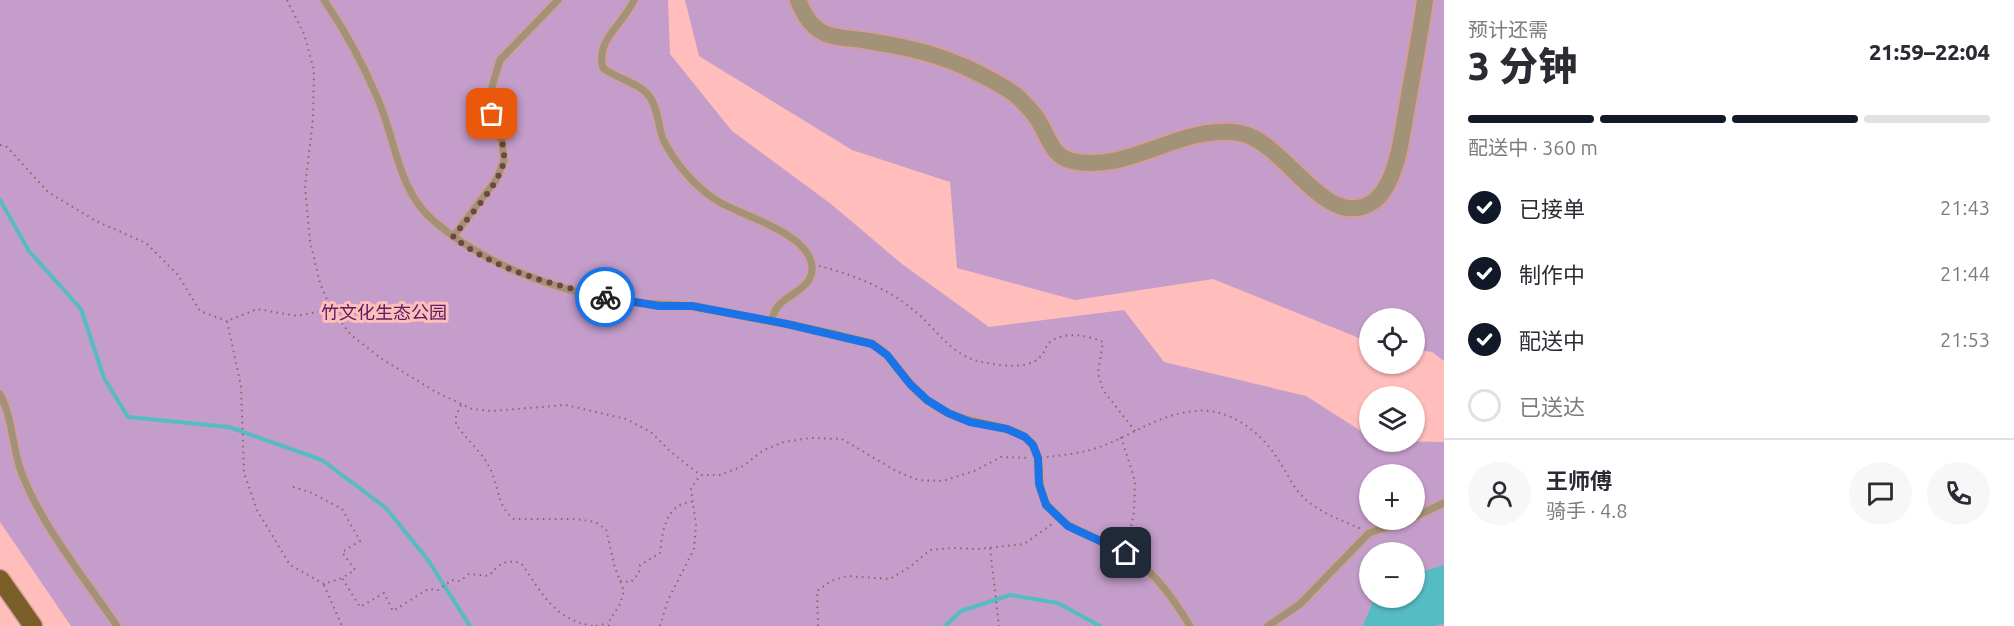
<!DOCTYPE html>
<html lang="zh">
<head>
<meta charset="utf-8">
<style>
	body { margin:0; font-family:Ubuntu,"Noto Sans SC",sans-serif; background:#f7f7f7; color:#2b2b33; height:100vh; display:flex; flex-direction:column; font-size:22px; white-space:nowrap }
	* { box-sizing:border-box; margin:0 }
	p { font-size:20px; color:#7c7c81 }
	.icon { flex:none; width:33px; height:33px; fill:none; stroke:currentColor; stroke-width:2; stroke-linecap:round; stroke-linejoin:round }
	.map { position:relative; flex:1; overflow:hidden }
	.drawer { display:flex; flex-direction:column; background:#fff; width:570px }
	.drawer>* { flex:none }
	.buttons { position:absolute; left:1359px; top:308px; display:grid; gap:12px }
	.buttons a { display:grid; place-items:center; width:66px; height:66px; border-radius:50%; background:#fff; box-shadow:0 2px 4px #0004; font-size:30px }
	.pin { position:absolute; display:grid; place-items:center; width:51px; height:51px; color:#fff; margin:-26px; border-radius:12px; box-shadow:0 3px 9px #0006 }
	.courier { position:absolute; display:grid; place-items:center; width:60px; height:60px; margin:-30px; border:4px solid #1a73e8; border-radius:50%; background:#fff; color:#222; box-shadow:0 2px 8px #0007 }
	.head em { font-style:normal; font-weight:800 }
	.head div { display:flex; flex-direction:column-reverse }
	.head { display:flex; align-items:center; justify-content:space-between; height:102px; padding:0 24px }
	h1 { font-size:39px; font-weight:800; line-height:45px }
	.bar { display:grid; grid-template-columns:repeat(4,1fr); gap:9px 6px; align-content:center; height:72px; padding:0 24px }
	.bar i { height:8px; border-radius:4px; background:#e1e1e2 }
	.bar .selected { background:#111827 }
	.bar p { grid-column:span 4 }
	.line { display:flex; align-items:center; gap:15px; padding:0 24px; border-top:2px solid #e1e1e2 }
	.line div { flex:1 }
	.round { display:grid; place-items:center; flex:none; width:63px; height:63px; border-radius:32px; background:#f7f7f7 }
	ol { padding:0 24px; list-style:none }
	li { display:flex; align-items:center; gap:18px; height:66px }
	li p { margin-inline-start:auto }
	li .icon { padding:6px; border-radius:50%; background:#111827; color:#fff; stroke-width:4 }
	li:last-child { color:#7c7c81 }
	li i { width:33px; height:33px; border:3px solid #e1e1e2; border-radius:50% }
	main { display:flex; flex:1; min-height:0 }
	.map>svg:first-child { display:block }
	.green { fill:#c49dca; fill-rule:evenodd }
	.water { fill:#56bcc3 }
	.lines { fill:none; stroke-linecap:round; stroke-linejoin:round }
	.stream { stroke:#56bcc3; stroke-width:4 }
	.service-casing { stroke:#d69c9b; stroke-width:10 }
	.tertiary-casing { stroke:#d69c9b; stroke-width:20 }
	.primary-casing { stroke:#d69c9b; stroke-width:21 }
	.path { stroke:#916463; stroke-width:2; stroke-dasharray:1.5 4.5; stroke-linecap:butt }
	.service { stroke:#a29277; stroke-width:7 }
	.tertiary { stroke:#a29277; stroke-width:16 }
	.primary { stroke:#7a5e27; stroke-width:18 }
	.done { stroke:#6b4746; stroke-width:6; stroke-dasharray:0 10.8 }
	.route { stroke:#1a73e8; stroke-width:8 }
	.labels { text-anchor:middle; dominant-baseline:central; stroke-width:6; stroke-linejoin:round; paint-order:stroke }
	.park-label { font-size:18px; fill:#592063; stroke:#ffbdbb }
</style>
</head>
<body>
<main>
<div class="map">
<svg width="1444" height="626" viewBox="0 0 1444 626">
	<rect width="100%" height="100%" fill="#ffbdbb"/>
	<!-- green -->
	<path class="green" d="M 0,0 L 668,0 L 670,54 L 732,131 L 831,204 L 902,264 L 989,327 L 1124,310 L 1164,362 L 1306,396 L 1369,436 L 1370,441 L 1444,442 L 1444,626 L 71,626 L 0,522 ZM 1370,474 L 1414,474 L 1414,519 L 1370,519 ZM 1370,552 L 1414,552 L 1414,597 L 1370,597 Z
		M 685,0 L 1444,0 L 1444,361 L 1432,352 L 1415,349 L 1414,318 L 1370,318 L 1369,341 L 1364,340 L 1213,279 L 1075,300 L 957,268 L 950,182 L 852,150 L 699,56 Z"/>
	<!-- water -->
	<path class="water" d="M 1444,565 L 1444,623 L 1435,626 L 1363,626 L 1375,597 L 1414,597 L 1415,574 Z"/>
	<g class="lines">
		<!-- stream -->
		<path class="stream" d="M 0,200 L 29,251 L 81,309 L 104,378 L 128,417 L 229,427 L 322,460 L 386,508 L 428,560 L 470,626
			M 945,626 L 961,611 L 1010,595 L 1058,603 L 1100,626"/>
		<defs>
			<path id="service" d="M 324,0 C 344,29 363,64 377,97 C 396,139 397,191 435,222 C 486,265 554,290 620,301 C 646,305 671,303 696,307 C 721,311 746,317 770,321 C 797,326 824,331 850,338 C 857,340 866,341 873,344 C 888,353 898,369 909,382 C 919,395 935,407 950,414 C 972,424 1018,425 1031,443 C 1049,468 1027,488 1058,517 C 1077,534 1103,540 1125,552 C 1152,569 1174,599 1190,626
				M 634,0 C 623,25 595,40 603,68 C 617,79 638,82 649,96 C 658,107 658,126 663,139 C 674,163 698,190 721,203 C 746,217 814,235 812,270 C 811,288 789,294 779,305 C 775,309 773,316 771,321
				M 453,237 L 496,180 L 504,161 L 502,141 L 492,114 L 492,87 L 500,60 L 558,0
				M 0,394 C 13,419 12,448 22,474 C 43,528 84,577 117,626
				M 1414,517 L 1444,503
				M 1268,626 L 1300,604 L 1369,533 L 1411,519"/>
			<path id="tertiary" d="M 798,0 C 803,12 809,25 822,32 C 832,38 850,38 862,40 C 894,45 928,51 958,64 C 973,70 1007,87 1018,97 C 1024,103 1031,110 1036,117 C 1048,133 1050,156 1072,161 C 1129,174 1182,123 1240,133 C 1285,141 1324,231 1371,203 C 1376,200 1382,194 1384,190 C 1399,167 1402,134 1407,107 C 1413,72 1420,36 1425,0"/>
			<path id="primary" d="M 0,579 L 33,626"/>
		</defs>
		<!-- service casing -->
		<use href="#service" class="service-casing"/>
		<!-- tertiary casing -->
		<use href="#tertiary" class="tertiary-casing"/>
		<!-- primary casing -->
		<use href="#primary" class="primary-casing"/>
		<!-- path -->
		<path class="path" d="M 287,0 L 304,34 L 314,70 L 313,119 L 305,187 L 310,241 L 320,283 L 331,309 L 351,335 L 382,359 L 436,392 L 472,409 L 491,411 L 566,405 L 626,419 L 651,432 L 671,452 L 700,475 L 720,475 L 743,466 L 764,450 L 784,442 L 810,438 L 842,439 L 896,471 L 918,480 L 943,481 L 974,471 L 1001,457 L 1030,458
			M 0,145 L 7,147 L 48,192 L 96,221 L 146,243 L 178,275 L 200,311 L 227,321
			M 819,266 C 851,274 885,287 911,308 C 934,325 949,354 978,361 C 995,365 1027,371 1040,357 C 1045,353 1045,346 1050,342 C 1064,331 1088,335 1103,342 L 1098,373 L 1103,390 L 1135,431
			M 331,309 L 297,316 L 257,309 L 227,321 L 241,386 L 244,473 L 257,510 L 290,565 L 324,584 L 342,578
			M 461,405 L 456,416 L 456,424 C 467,441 485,454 492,473 C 499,490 498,507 514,519 L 576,519 L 595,522 L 606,529 L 615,568 L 624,591 L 620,604 L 608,623 L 609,626
			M 1121,437 L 1135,481 L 1134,512 L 1128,543
			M 1047,457 C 1066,455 1088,452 1105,445 C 1137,432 1159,415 1194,411 C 1228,407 1260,431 1277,458 C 1286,470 1291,485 1302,496 C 1317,512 1342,520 1361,529
			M 293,487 L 312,493 L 342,509 L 360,541 L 342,552 L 355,570 L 342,578 L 360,607 L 384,593 L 393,611 L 428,589 L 438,590 L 452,580 L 460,581 L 469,574 L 489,576 C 499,564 505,559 521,563 C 543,593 552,619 593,626
			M 990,548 L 999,626
			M 620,581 L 631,582 L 639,573 L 640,565 L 660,553 C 662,532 666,503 692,502
			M 324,585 L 342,626
			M 596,626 L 608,623
			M 660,626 L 668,600 L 694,549 L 696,525 L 691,489 L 700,475
			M 818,626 L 817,591 L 831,581 L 847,576 L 890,579 L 911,566 L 930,550 L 954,548 L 977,549 L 1024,544 L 1052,524"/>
		<!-- service -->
		<use href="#service" class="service"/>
		<!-- tertiary -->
		<use href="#tertiary" class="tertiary"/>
		<!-- primary -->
		<use href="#primary" class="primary"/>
	</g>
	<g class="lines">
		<!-- done -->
		<path class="done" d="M 492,114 C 497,129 505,143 504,159 C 503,180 467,219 453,237 C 497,271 552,284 605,297"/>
		<!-- route -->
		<path class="route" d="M 605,297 L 659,306 L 692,306 L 787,324 L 872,344 L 887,355 L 910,384 L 927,400 L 948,413 L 970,422 L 1007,429 L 1025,437 L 1033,445 L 1038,458 L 1039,484 L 1046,505 L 1068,526 L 1126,553"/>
	</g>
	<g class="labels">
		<!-- park labels -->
		<g class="park-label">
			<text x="384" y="312">竹文化生态公园</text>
		</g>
	</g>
</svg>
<div class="buttons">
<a><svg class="icon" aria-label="locate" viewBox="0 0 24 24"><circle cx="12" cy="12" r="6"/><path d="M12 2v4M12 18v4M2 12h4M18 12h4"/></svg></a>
<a><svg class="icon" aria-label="layers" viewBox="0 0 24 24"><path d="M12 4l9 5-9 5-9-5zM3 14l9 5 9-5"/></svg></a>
<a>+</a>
<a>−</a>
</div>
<div class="pin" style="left:492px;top:114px;background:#ea580c"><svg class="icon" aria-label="bag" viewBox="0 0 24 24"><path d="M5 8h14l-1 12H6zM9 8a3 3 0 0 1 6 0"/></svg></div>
<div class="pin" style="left:1126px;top:553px;background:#1f2937"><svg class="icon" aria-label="home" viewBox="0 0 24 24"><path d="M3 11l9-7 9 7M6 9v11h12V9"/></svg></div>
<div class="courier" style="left:605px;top:297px"><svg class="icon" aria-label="bike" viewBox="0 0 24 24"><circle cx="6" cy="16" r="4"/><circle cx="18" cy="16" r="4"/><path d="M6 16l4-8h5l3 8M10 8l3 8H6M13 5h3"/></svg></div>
</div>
<section class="drawer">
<div class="head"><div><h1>3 分钟</h1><p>预计还需</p></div><em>21:59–22:04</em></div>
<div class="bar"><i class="selected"></i><i class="selected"></i><i class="selected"></i><i></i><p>配送中 · 360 m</p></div>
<ol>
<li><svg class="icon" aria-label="check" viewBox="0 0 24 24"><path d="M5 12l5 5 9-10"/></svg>已接单<p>21:43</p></li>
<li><svg class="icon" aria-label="check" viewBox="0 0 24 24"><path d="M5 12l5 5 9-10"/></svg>制作中<p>21:44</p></li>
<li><svg class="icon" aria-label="check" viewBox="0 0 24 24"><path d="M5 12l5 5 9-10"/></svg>配送中<p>21:53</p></li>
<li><i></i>已送达</li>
</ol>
<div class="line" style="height:108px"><a class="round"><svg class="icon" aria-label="person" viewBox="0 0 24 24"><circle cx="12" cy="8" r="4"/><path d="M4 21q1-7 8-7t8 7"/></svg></a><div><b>王师傅</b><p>骑手 · 4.8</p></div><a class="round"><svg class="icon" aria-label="chat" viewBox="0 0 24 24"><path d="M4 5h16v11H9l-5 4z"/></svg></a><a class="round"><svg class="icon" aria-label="phone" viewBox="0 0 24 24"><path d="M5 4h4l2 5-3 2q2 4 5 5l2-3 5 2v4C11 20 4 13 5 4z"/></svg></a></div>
</section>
</main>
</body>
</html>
